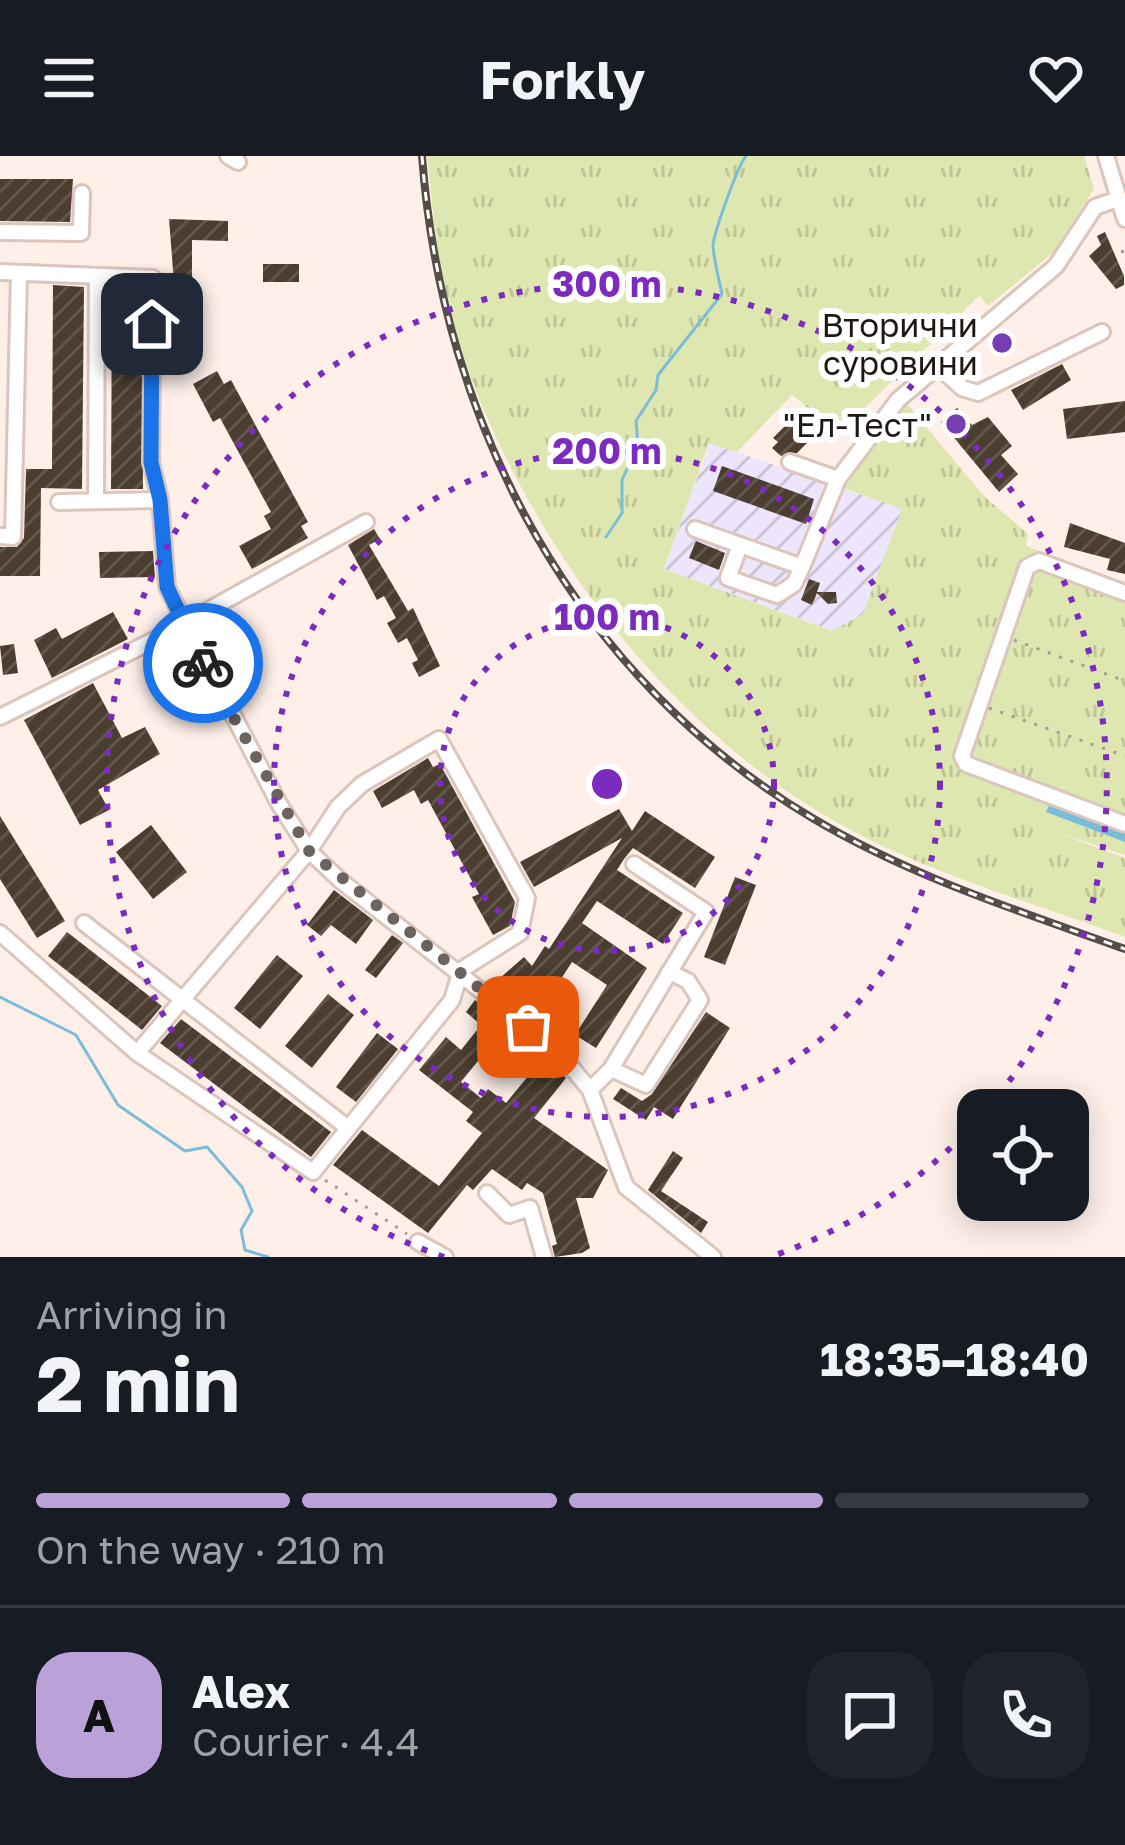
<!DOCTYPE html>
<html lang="en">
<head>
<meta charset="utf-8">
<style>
	body { margin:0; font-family:"Golos Text",sans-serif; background:#20242c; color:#f1f3f6; height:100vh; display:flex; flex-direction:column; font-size:45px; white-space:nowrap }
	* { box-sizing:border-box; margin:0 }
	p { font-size:39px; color:#9ea1a6 }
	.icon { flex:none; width:66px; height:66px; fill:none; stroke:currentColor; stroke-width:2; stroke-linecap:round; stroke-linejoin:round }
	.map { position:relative; height:1101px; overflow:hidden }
	.details { display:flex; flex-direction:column; background:#171b24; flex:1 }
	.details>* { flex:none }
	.buttons { position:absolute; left:957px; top:933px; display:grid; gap:24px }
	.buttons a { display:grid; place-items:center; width:132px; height:132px; border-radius:24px; background:#171b24; box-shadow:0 6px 30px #0003; font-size:60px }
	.pin { position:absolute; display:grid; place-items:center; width:102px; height:102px; color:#fff; margin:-51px; border-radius:24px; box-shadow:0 6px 18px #0006 }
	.courier { position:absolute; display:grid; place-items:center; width:120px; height:120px; margin:-60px; border:9px solid #1a73e8; border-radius:50%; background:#fff; color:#222; box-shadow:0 3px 15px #0007 }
	.headline em { font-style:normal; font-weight:700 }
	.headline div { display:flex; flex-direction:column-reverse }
	.headline { display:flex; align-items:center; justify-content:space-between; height:204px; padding:0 36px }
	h1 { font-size:78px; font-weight:700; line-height:90px }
	.bar { display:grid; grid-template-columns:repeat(4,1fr); gap:18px 12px; align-content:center; height:144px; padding:0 36px }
	.bar i { height:15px; border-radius:9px; background:#363941 }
	.bar .on { background:#baa1d8 }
	.bar p { grid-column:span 4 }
	.line { display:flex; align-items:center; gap:30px; padding:0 36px; border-top:3px solid #363941 }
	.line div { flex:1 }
	.round { display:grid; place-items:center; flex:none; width:126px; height:126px; border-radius:36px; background:#20242c }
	header { display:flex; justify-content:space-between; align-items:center; height:156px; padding:0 36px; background:#171b24; font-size:54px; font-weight:700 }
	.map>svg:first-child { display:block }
	.industrial { fill:url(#industrial-furrows) }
	.grass { fill:url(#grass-tufts) }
	.water { fill:#7bbdd9 }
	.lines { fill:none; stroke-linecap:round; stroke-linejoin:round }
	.stream { stroke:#7bbdd9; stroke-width:3 }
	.building { fill:url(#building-hatch) }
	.minor-casing { stroke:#dcc5bb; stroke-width:20 }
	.path { stroke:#a79b95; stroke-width:3; stroke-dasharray:3 9; stroke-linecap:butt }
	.minor { stroke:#fff; stroke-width:14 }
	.rail-casing { stroke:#564d48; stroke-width:8 }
	.rail { stroke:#fff; stroke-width:3; stroke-dasharray:9; stroke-linecap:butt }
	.done { stroke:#6d635e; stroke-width:12; stroke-dasharray:0 21.6 }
	.route { stroke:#1a73e8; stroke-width:15 }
	.ring { fill:none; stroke:#7b2cbf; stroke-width:6; stroke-dasharray:6 12 }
	.poi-dot { fill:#773db3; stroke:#fff; stroke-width:4.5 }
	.labels { text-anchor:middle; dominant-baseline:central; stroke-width:12; stroke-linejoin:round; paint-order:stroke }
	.poi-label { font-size:33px; fill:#1f1713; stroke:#fff; text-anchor:end }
	.centre { fill:#7b2cbf; stroke:#fff; stroke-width:6 }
	.ring-label { font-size:36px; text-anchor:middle; font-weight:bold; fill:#7b2cbf; stroke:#fff; stroke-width:12; stroke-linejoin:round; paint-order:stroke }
</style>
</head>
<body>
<header><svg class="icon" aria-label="menu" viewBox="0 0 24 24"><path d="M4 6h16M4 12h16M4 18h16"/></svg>Forkly<svg class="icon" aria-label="heart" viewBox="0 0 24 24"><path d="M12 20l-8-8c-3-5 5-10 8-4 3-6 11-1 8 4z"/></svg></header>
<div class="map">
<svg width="1125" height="1101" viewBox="0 0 1125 1101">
	<defs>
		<pattern id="industrial-furrows" width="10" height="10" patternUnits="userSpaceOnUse" patternTransform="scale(3)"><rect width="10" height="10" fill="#ece5fb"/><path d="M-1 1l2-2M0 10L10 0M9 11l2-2" fill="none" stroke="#cac4d6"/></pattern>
		<pattern id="grass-tufts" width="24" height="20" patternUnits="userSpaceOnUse" patternTransform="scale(3)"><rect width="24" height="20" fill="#dfe7b1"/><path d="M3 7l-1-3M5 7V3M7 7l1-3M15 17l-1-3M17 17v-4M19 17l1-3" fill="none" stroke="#bfc597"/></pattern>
		<pattern id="building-hatch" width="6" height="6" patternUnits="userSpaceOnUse" patternTransform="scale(3)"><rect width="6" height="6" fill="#4b3e30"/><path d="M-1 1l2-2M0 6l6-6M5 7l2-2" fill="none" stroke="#62574b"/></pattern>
	</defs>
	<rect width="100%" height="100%" fill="#fef0e9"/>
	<!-- industrial -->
	<path class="industrial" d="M 710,287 L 903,353 L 863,458 L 833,475 L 664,413 Z"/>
	<!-- grass -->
	<path class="grass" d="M 427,0 L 1084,0 L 1094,33 L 1054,96 L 988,150 L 979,140 L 839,277 L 792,239 L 737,296 L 709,287 L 664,413 L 832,475 L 863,458 L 902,353 L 835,329 L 898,244 L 907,248 L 984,340 L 1028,378 L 1026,390 L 1125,427 L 1125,699 L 1052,675 L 1125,702 L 1125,781 C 1033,747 931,718 845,671 C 664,572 524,381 459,189 C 439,129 434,63 427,0 Z"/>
	<!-- water -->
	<path class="water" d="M 1050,647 L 1125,675 L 1125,686 L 1046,656 Z"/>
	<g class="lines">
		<!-- stream -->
		<path class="stream" d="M 606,381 L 622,357 L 622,324 L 638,289 L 636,265 L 656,234 L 658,219 L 722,138 C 719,123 714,105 713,90 C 713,79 738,9 746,0
			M 0,841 L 76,879 L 118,949 L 185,995 L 207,991 L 242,1031 L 252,1055 L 241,1074 L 245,1094 L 268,1101"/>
	</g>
	<!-- building -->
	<path class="building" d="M 0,23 L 73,23 L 70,66 L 0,65 Z
		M 169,63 L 228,65 L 228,85 L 192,84 L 192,164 L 177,164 Z
		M 1105,76 L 1124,120 L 1124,129 L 1116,133 L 1089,100 L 1101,89 L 1097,80 Z
		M 263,108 L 299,108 L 299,126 L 263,126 Z
		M 53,129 L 84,131 L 82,333 L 41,332 L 40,420 L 0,420 L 0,391 L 17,391 L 24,382 L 26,313 L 52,313 Z
		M 112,132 L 142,133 L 143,333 L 111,333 Z
		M 1062,208 L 1071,224 L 1023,254 L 1011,234 Z
		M 217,215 L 224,228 L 231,224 L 308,366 L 301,370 L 308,382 L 252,413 L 239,390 L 271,373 L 264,360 L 271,356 L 220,262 L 213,266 L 193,228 Z
		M 1125,245 L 1125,276 L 1067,283 L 1063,253 Z
		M 957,252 L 972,269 L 988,261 L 1012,290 L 1001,299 L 1018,318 L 999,336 L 941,266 Z
		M 809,258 L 819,268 L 813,274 L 817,277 L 797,297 L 781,300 L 772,292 L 778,286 L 773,282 L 792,263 L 798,269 Z
		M 722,310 L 814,343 L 806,368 L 713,335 Z
		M 1070,367 L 1125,387 L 1125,418 L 1107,414 L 1110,403 L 1064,391 Z
		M 374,373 L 380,383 L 369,389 L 408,455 L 413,452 L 440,510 L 419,521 L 412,507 L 418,504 L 407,482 L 398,487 L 387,467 L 396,462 L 384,440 L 377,444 L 348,389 Z
		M 696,385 L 725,397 L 719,414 L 689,402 Z
		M 153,395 L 155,421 L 100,422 L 99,396 Z
		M 809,423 L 820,427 L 817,436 L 836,436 L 837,447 L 828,448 L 817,437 L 812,449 L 801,444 Z
		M 113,456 L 128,483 L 52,522 L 34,484 L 56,472 L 62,483 Z
		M 14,488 L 18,517 L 3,519 L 0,490 Z
		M 93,527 L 122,582 L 145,571 L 160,598 L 98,634 L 109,654 L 80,669 L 24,564 Z
		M 428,602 L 433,611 L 440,608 L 515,746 L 510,770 L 493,779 L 472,741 L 479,738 L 428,644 L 421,648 L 414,634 L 382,652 L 373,635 Z
		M 619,653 L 632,675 L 645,655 L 715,701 L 695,732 L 633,692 L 624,703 L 617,714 L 683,757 L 663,788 L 597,745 L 582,767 L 647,812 L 596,892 L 575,879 L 607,829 L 572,806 L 538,858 L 492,829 L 524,801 L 532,810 L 545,790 L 549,793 L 622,682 L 534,731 L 520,706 Z
		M 0,660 L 65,765 L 37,782 L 0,723 Z
		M 151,669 L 187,716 L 153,743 L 116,696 Z
		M 735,721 L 756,729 L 725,809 L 704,801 Z
		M 334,734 L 373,764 L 356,788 L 331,769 L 321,780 L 307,769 Z
		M 67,776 L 162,850 L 142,874 L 48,800 Z
		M 392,779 L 403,787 L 376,822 L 365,814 Z
		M 277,799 L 303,820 L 260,873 L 234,852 Z
		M 328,838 L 354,859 L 312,912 L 285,890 Z
		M 475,844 L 526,889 L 511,907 L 490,890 L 461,926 L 481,942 L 488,933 L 506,947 L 544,901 L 566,922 L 534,962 L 608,1014 L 593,1042 L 576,1042 L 590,1092 L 582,1097 L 555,1101 L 552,1090 L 557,1088 L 543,1037 L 527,1027 L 522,1034 L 492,1013 L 473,1034 L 467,1029 L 428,1077 L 333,1009 L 362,974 L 439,1030 L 482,977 L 466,965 L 473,956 L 419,914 L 446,881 L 461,894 L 481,869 L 466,856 Z
		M 706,856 L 730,872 L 673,963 L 654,951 L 646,964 L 613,943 L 621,932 L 642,945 L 652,938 Z
		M 181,863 L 331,976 L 311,1001 L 160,887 Z
		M 377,877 L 398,893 L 356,946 L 336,931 Z
		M 673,995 L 683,1002 L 661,1035 L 708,1066 L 701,1077 L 648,1034 Z"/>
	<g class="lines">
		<defs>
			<path id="minor" d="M 228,0 L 238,6
				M 1106,0 L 1125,63
				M 0,76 L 81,77 L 82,37
				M 0,116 L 153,122 L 151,306 L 160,344 L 167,431 L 278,646 L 309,695 L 341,725 L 558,895 L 590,934 L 626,1031 L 713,1101
				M 938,210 L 962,232 L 978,237 L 1102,176
				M 790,306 L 838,323
				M 96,345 L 97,121
				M 59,346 L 160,344
				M 695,373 L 802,411 L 838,323 L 898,244 L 1056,110 L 1095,51 L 1118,43
				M 0,380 L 13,381 L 19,117
				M 740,389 L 728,422 L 777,439 L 794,428 L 802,411
				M 1125,437 L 1039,405 L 1027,411 L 962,600 L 966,608 L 1125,668
				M 0,561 L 164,479 L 366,366
				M 84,767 L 348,972
				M 0,777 L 137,897 L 313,1016 L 452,844 L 461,814 L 520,777 L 527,742 L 439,583 L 362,628 L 338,651 L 309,695 L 137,897
				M 611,913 L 646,929 L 700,844 L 688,825 L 669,816
				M 590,934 L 611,913 L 706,756 L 634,708
				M 487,1037 L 509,1059 L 530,1052 L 544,1101
				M 418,1086 L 445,1101"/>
		</defs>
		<!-- minor casing -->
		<use href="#minor" class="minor-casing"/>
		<!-- path -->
		<path class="path" d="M 1121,96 L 1125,95
			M 1014,484 L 1125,525
			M 989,552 L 1125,600
			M 325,1024 L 407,1078"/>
		<!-- minor -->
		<use href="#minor" class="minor"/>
		<defs>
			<path id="rail" d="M 422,0 C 442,270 576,522 814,663 C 912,721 1019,755 1125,793"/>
		</defs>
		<!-- rail casing -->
		<use href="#rail" class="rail-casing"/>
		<!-- rail -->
		<use href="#rail" class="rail"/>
	</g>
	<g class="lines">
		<!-- done -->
		<path class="done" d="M 203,507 L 309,695 L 528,871"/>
		<!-- route -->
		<path class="route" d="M 152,168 L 151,306 L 160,344 L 167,431 L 203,507"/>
	</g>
	<!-- distance rings -->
	<g class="ring">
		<circle cx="607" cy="628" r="167"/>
		<circle cx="607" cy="628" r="333"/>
		<path d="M976 966A500 500 0 0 1 770 1101M444 1101A500 500 0 1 1 987 953"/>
	</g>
	<!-- markers -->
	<g class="poi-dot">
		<circle cx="1002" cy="187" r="12"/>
		<circle cx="956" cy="268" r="12"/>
	</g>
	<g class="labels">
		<!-- poi labels -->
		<g class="poi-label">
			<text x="978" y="168">Вторични<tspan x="978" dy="38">суровини</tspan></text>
			<text x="932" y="268">"Ел-Тест"</text>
		</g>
	</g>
	<circle cx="607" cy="628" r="18" class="centre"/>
	<g class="ring-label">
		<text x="607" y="141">300 m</text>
		<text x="607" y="308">200 m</text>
		<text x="607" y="474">100 m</text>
	</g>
</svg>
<div class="buttons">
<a><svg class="icon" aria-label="locate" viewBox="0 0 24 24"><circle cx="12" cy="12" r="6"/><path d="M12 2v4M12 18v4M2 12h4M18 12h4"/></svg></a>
</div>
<div class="pin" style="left:528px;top:871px;background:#ea580c"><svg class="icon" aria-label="bag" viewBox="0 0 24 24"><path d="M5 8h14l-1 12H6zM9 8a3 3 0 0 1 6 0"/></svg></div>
<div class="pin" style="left:152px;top:168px;background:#1f2937"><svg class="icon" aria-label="home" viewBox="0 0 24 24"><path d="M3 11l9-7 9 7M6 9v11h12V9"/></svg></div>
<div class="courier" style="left:203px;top:507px"><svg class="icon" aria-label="bike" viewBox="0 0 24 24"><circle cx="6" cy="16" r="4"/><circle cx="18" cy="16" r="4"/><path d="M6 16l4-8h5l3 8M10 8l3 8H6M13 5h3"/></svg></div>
</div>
<section class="details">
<div class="headline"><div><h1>2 min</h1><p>Arriving in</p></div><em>18:35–18:40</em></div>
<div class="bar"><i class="on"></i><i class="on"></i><i class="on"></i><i></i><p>On the way · 210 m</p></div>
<div class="line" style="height:216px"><b class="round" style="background:#baa1d8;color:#111">A</b><div><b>Alex</b><p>Courier · 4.4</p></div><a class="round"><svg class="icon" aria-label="chat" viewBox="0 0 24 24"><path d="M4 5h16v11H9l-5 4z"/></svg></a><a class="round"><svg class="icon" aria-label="phone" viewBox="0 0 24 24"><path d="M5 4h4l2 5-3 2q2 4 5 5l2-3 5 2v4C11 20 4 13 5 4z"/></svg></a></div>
</section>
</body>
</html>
